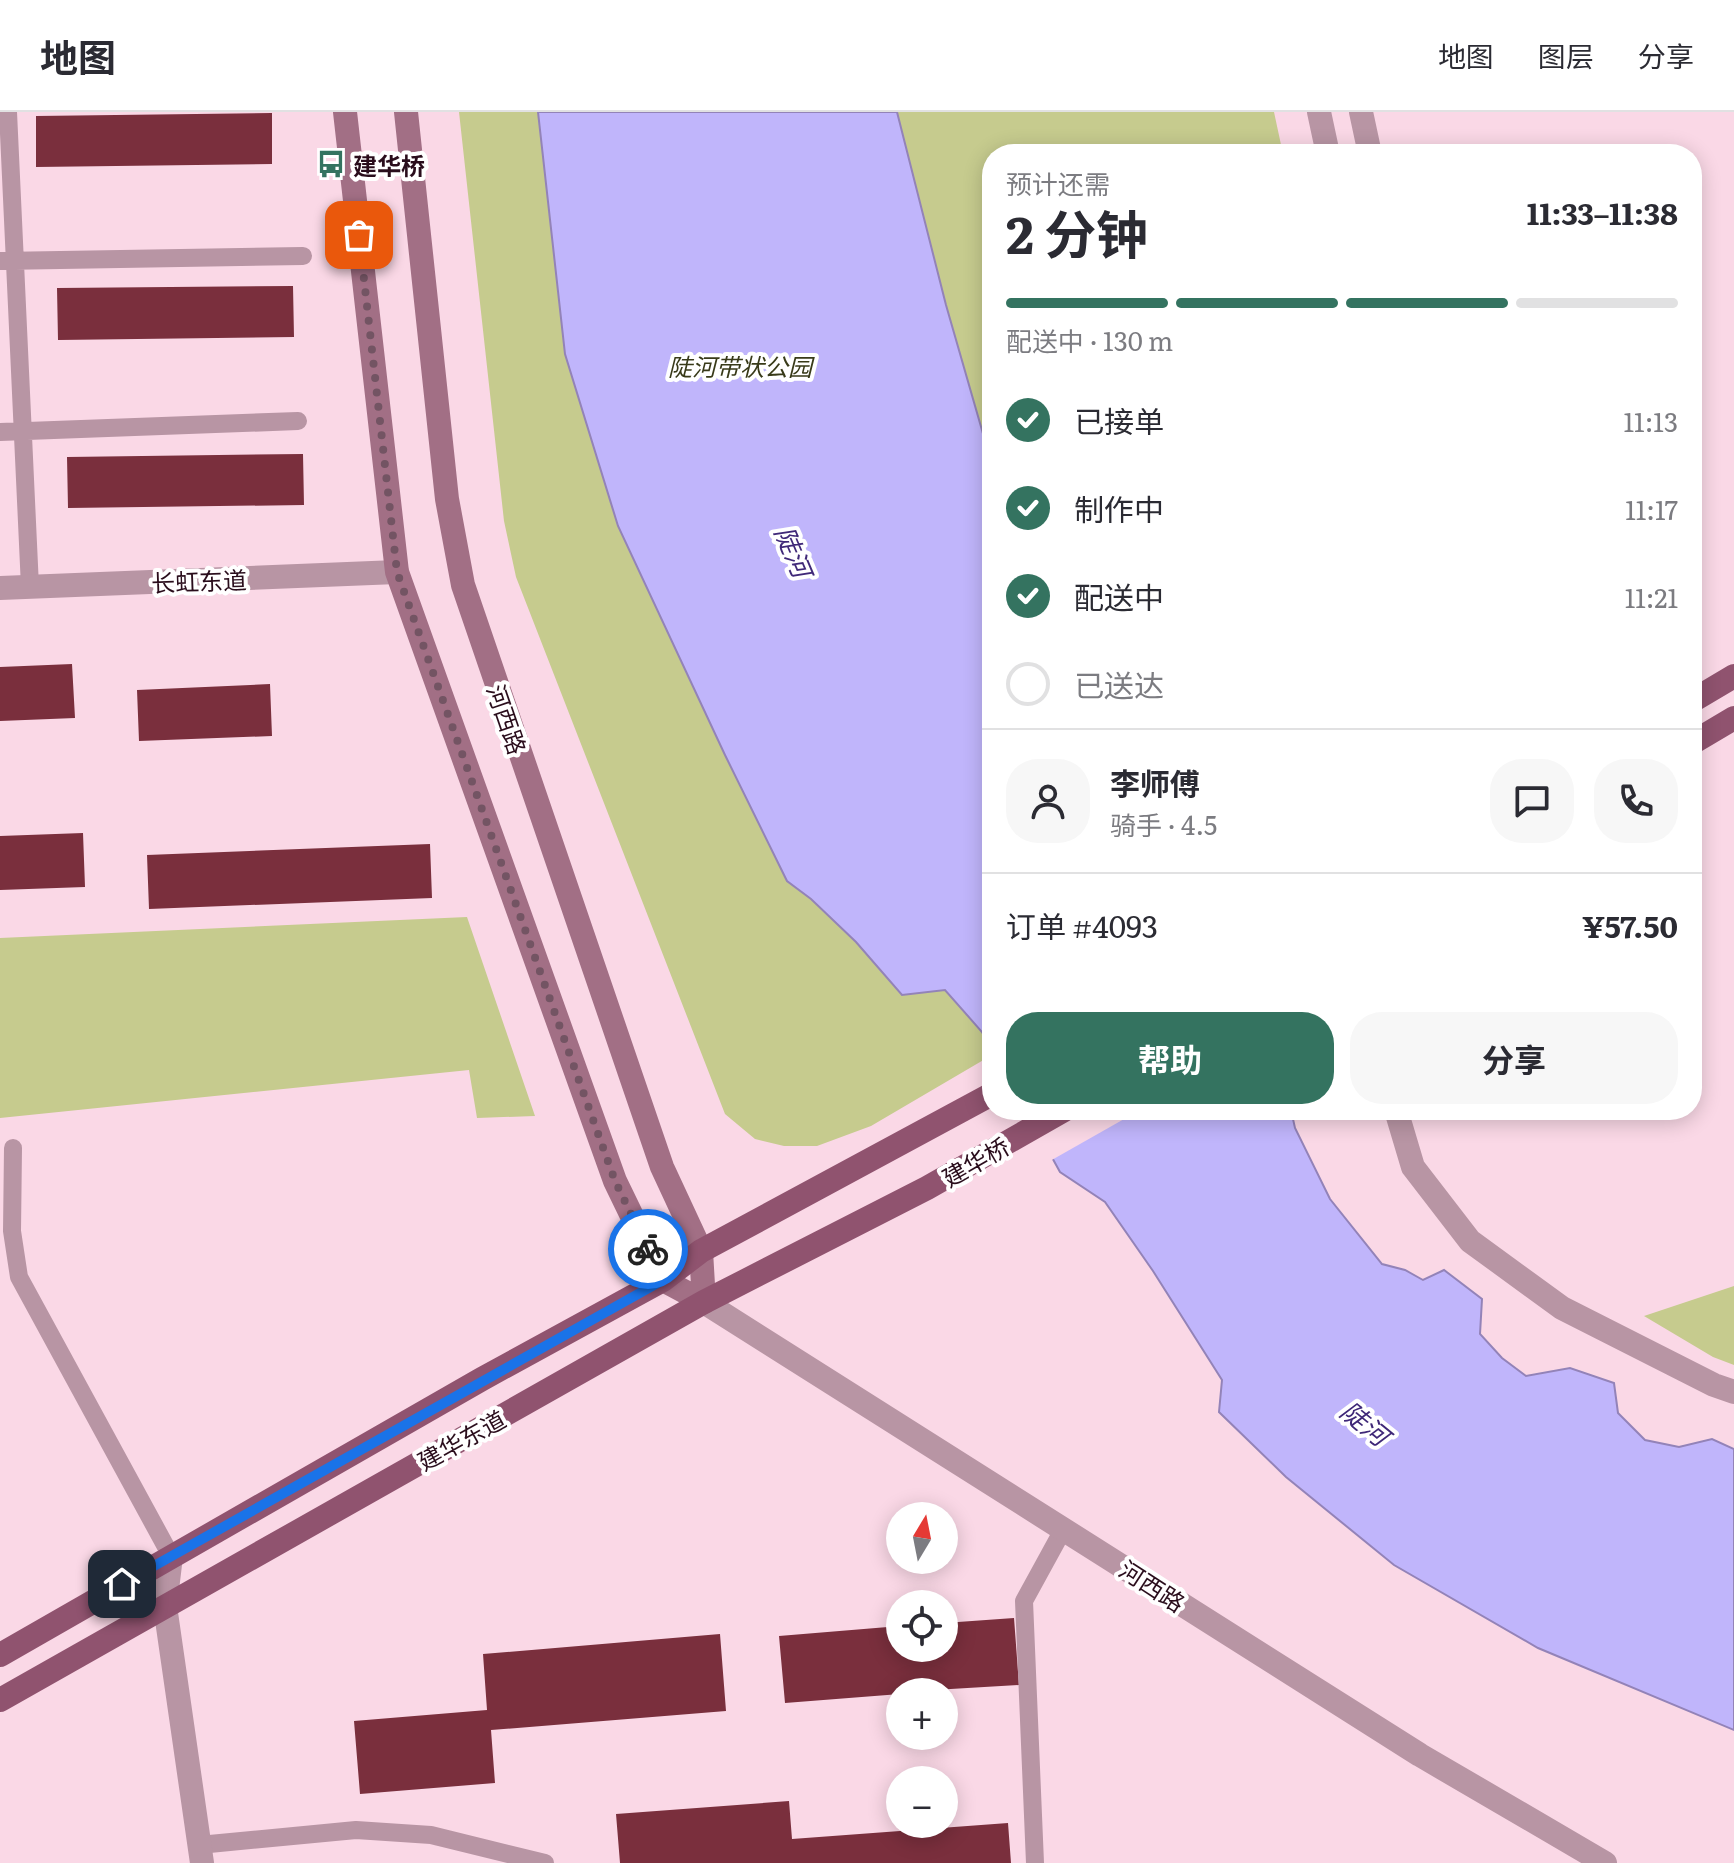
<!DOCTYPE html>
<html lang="zh">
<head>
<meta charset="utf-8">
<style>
	body { margin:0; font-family:Literata,"Noto Sans SC",serif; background:#f7f7f7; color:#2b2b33; height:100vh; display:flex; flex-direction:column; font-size:30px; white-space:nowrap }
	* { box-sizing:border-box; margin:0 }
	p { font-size:26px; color:#7c7c81 }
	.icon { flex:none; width:44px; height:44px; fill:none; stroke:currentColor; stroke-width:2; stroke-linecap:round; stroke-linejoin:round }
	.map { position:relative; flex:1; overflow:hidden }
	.sheet { position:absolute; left:982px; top:32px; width:720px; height:976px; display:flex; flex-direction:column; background:#fff; border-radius:32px; box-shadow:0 4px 20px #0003 }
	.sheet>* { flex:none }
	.needle { width:52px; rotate:10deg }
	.controls { position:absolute; left:886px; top:1390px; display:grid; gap:16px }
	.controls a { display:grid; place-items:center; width:72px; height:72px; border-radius:50%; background:#fff; box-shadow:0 4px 20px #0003; font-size:40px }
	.pin { position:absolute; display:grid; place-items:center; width:68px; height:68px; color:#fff; margin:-34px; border-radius:16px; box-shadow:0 4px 12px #0006 }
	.courier { position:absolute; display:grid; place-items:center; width:80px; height:80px; margin:-40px; border:6px solid #1a73e8; border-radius:50%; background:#fff; color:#222; box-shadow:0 2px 10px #0007 }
	.summary em { font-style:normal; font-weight:700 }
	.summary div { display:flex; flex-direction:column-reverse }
	.summary { display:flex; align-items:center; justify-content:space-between; height:136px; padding:0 24px }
	h1 { font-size:52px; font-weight:700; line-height:60px }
	.bar { display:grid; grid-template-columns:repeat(4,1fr); gap:12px 8px; align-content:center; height:96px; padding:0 24px }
	.bar i { height:10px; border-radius:6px; background:#e1e1e2 }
	.bar .current { background:#347360 }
	.bar p { grid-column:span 4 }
	.line { display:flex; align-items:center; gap:20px; padding:0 24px; border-top:2px solid #e1e1e2 }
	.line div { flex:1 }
	.round { display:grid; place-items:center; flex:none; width:84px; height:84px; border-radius:32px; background:#f7f7f7 }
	ol { padding:0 24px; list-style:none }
	li { display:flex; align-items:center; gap:24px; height:88px }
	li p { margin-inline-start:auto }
	li .icon { padding:8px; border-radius:50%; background:#347360; color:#fff; stroke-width:4 }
	li:last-child { color:#7c7c81 }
	li i { width:44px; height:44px; border:4px solid #e1e1e2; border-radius:50% }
	.cta { display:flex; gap:16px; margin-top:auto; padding:16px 24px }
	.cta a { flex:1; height:92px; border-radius:32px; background:#347360; color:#fff; font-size:32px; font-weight:700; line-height:92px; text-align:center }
	.cta a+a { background:#f7f7f7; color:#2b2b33 }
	header { display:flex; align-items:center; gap:48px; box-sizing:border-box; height:112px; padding:0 40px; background:#fff; border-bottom:2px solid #e1e1e2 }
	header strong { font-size:38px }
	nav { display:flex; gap:44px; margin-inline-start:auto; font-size:28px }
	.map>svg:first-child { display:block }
	.green { fill:#c6cb8e }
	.water { fill:#c0b5fb; stroke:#9383b8; stroke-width:2 }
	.pier { fill:#fad8e6 }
	.building { fill:#7a2f3d }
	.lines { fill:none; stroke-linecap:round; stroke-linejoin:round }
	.service { stroke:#b895a4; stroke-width:18 }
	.minor { stroke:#b895a4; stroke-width:24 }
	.tertiary { stroke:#b895a4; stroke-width:24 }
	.secondary { stroke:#a26f85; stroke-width:24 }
	.primary { stroke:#90536f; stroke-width:24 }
	.done { stroke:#735463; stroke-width:8; stroke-dasharray:0 14.4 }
	.route { stroke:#1a73e8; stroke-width:10 }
	.labels { text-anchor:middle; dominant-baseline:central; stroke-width:8; stroke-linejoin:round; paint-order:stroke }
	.poi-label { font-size:24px; font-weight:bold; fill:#2a0d1c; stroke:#fff; text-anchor:start }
	.park-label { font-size:24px; font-style:italic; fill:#383a19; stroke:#fff }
	.street-label { font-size:24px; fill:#2a0d1c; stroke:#fff }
	.water-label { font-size:26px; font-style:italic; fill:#3f2878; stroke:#fff }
</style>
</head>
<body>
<header>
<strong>地图</strong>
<nav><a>地图</a><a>图层</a><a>分享</a></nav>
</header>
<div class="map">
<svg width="1734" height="1751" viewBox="0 0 1734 1751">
	<rect width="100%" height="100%" fill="#fad8e6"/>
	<!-- green -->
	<path class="green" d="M 459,0 L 1274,0 L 1283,42 L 992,42 L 992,943 L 871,1014 L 817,1034 L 784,1034 L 755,1027 L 725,1002 L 516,465 L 504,409 Z
		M 467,805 L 535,1004 L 477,1006 L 469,958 L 0,1006 L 0,826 Z
		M 1734,1174 L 1734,1253 L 1713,1245 L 1644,1204 Z"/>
	<!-- water -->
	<path class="water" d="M 538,0 L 897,0 L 946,193 L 992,353 L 992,938 L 982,920 L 945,878 L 902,883 L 856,830 L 811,787 L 787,769 L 725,643 L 618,414 L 565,242 Z
		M 1026,998 L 1291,998 L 1295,1016 L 1330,1087 L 1382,1152 L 1405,1158 L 1423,1168 L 1444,1158 L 1482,1187 L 1480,1222 L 1502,1246 L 1526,1264 L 1570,1256 L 1614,1271 L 1618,1301 L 1645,1328 L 1679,1335 L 1712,1327 L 1734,1337 L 1734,1618 L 1538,1536 L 1394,1453 L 1286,1365 L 1219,1300 L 1222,1268 L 1153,1159 L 1105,1090 L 1060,1060 Z"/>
	<!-- pier -->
	<path class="pier" d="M 1022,998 L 1140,998 L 1050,1049 Z"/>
	<!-- building -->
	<path class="building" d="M 272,1 L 272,52 L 36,55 L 36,4 Z
		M 293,174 L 294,225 L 58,228 L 57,176 Z
		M 303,342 L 304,393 L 68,396 L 67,345 Z
		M 72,552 L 75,606 L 0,609 L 0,555 Z
		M 270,572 L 272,624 L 139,629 L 137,578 Z
		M 83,721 L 85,775 L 0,778 L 0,724 Z
		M 430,732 L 432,786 L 149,797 L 147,743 Z
		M 1014,1506 L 1019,1573 L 900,1580 L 900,1582 L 785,1591 L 779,1524 L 900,1514 L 900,1536 L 944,1536 L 944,1511 Z
		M 720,1522 L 726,1599 L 491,1618 L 495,1671 L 360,1682 L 354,1609 L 487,1598 L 483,1542 Z
		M 789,1689 L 792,1727 L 1008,1711 L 1011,1751 L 620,1751 L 616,1702 Z"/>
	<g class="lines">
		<!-- service -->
		<path class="service" d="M 8,0 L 30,475
			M 0,149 L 303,144
			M 0,320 L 298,309
			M 13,1036 L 12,1119 L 19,1165 L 171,1444
			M 199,1733 L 356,1718 L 431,1723 L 545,1751
			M 1035,1751 L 1024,1489 L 1064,1416"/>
		<!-- minor -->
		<path class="minor" d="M 1396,998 L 1413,1055 L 1470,1129 L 1562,1196 L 1714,1273 L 1734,1280
			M 171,1444 L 165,1494 L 202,1751"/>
		<!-- tertiary -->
		<path class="tertiary" d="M 1319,0 L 1328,42
			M 1361,0 L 1370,42
			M 0,476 L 397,460
			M 704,1190 L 1420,1643 L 1605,1751"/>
		<!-- secondary -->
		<path class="secondary" d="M 345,0 L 397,460 L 615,1069 L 663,1168 L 704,1190
			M 406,0 L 447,387 L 463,473 L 662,1055 L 701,1139 L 704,1190"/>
		<!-- primary -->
		<path class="primary" d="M 1692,589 L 1734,564
			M 1692,631 L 1734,606
			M 0,1543 L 482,1267 L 663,1168 L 701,1139 L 992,982
			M 0,1588 L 704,1190 L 927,1076 L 1064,998"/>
	</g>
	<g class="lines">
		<!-- done -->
		<path class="done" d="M 359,123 L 397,460 L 615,1069 L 648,1137"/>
		<!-- route -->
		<path class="route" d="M 122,1472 L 663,1168 L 648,1137"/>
	</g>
	<!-- icons -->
	<defs>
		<symbol id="bus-bare" viewBox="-9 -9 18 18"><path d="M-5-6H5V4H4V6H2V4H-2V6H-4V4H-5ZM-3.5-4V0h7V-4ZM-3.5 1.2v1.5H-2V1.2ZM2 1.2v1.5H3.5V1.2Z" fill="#347360" stroke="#fff" stroke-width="2.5" paint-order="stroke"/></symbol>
	</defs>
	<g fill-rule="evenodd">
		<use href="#bus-bare" x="311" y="32" width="40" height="40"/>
	</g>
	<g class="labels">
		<!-- poi labels -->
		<g class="poi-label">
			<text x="353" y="52">建华桥</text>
		</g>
		<!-- park labels -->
		<g class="park-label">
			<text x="740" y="253">陡河带状公园</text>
		</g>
		<!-- street labels -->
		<g class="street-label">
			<text transform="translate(199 468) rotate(-2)">长虹东道</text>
			<text transform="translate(508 607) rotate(71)">河西路</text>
			<text transform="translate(975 1049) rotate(-30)">建华桥</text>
			<text transform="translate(461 1327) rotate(-29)">建华东道</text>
			<text transform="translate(1153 1473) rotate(33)">河西路</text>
		</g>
		<!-- water labels -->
		<g class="water-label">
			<text transform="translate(795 439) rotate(67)">陡河</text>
			<text transform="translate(1366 1310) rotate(39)">陡河</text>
		</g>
	</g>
</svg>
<div class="controls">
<a><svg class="needle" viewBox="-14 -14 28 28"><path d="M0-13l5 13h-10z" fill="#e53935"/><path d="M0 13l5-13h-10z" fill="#7c7c81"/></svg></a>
<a><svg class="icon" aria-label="locate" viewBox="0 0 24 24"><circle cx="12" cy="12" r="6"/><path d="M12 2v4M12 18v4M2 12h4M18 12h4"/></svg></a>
<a>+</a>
<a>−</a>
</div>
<div class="pin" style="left:359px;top:123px;background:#ea580c"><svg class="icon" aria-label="bag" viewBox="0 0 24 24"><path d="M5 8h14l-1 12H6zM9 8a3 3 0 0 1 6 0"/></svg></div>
<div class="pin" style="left:122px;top:1472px;background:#1f2937"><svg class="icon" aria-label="home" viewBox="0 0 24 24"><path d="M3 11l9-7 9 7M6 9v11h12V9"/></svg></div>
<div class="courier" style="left:648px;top:1137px"><svg class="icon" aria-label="bike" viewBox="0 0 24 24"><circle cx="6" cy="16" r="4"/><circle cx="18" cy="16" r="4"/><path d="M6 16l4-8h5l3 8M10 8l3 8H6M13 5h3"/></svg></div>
<section class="sheet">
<div class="summary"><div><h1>2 分钟</h1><p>预计还需</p></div><em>11:33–11:38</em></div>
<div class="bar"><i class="current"></i><i class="current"></i><i class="current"></i><i></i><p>配送中 · 130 m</p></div>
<ol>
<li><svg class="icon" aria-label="check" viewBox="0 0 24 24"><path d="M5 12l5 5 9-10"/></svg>已接单<p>11:13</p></li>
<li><svg class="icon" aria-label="check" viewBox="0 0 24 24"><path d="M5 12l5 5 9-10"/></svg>制作中<p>11:17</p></li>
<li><svg class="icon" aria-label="check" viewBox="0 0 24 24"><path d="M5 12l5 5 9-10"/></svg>配送中<p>11:21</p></li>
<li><i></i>已送达</li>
</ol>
<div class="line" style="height:144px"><a class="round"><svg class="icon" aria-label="person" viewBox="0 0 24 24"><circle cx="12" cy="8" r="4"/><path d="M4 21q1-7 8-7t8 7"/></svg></a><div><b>李师傅</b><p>骑手 · 4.5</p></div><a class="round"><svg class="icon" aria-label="chat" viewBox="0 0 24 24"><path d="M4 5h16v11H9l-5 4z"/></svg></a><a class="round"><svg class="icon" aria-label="phone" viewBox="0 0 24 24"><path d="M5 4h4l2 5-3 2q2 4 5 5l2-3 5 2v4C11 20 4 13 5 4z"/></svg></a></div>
<div class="line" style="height:104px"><div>订单 #4093</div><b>¥57.50</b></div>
<div class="cta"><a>帮助</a><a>分享</a></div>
</section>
</div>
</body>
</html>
